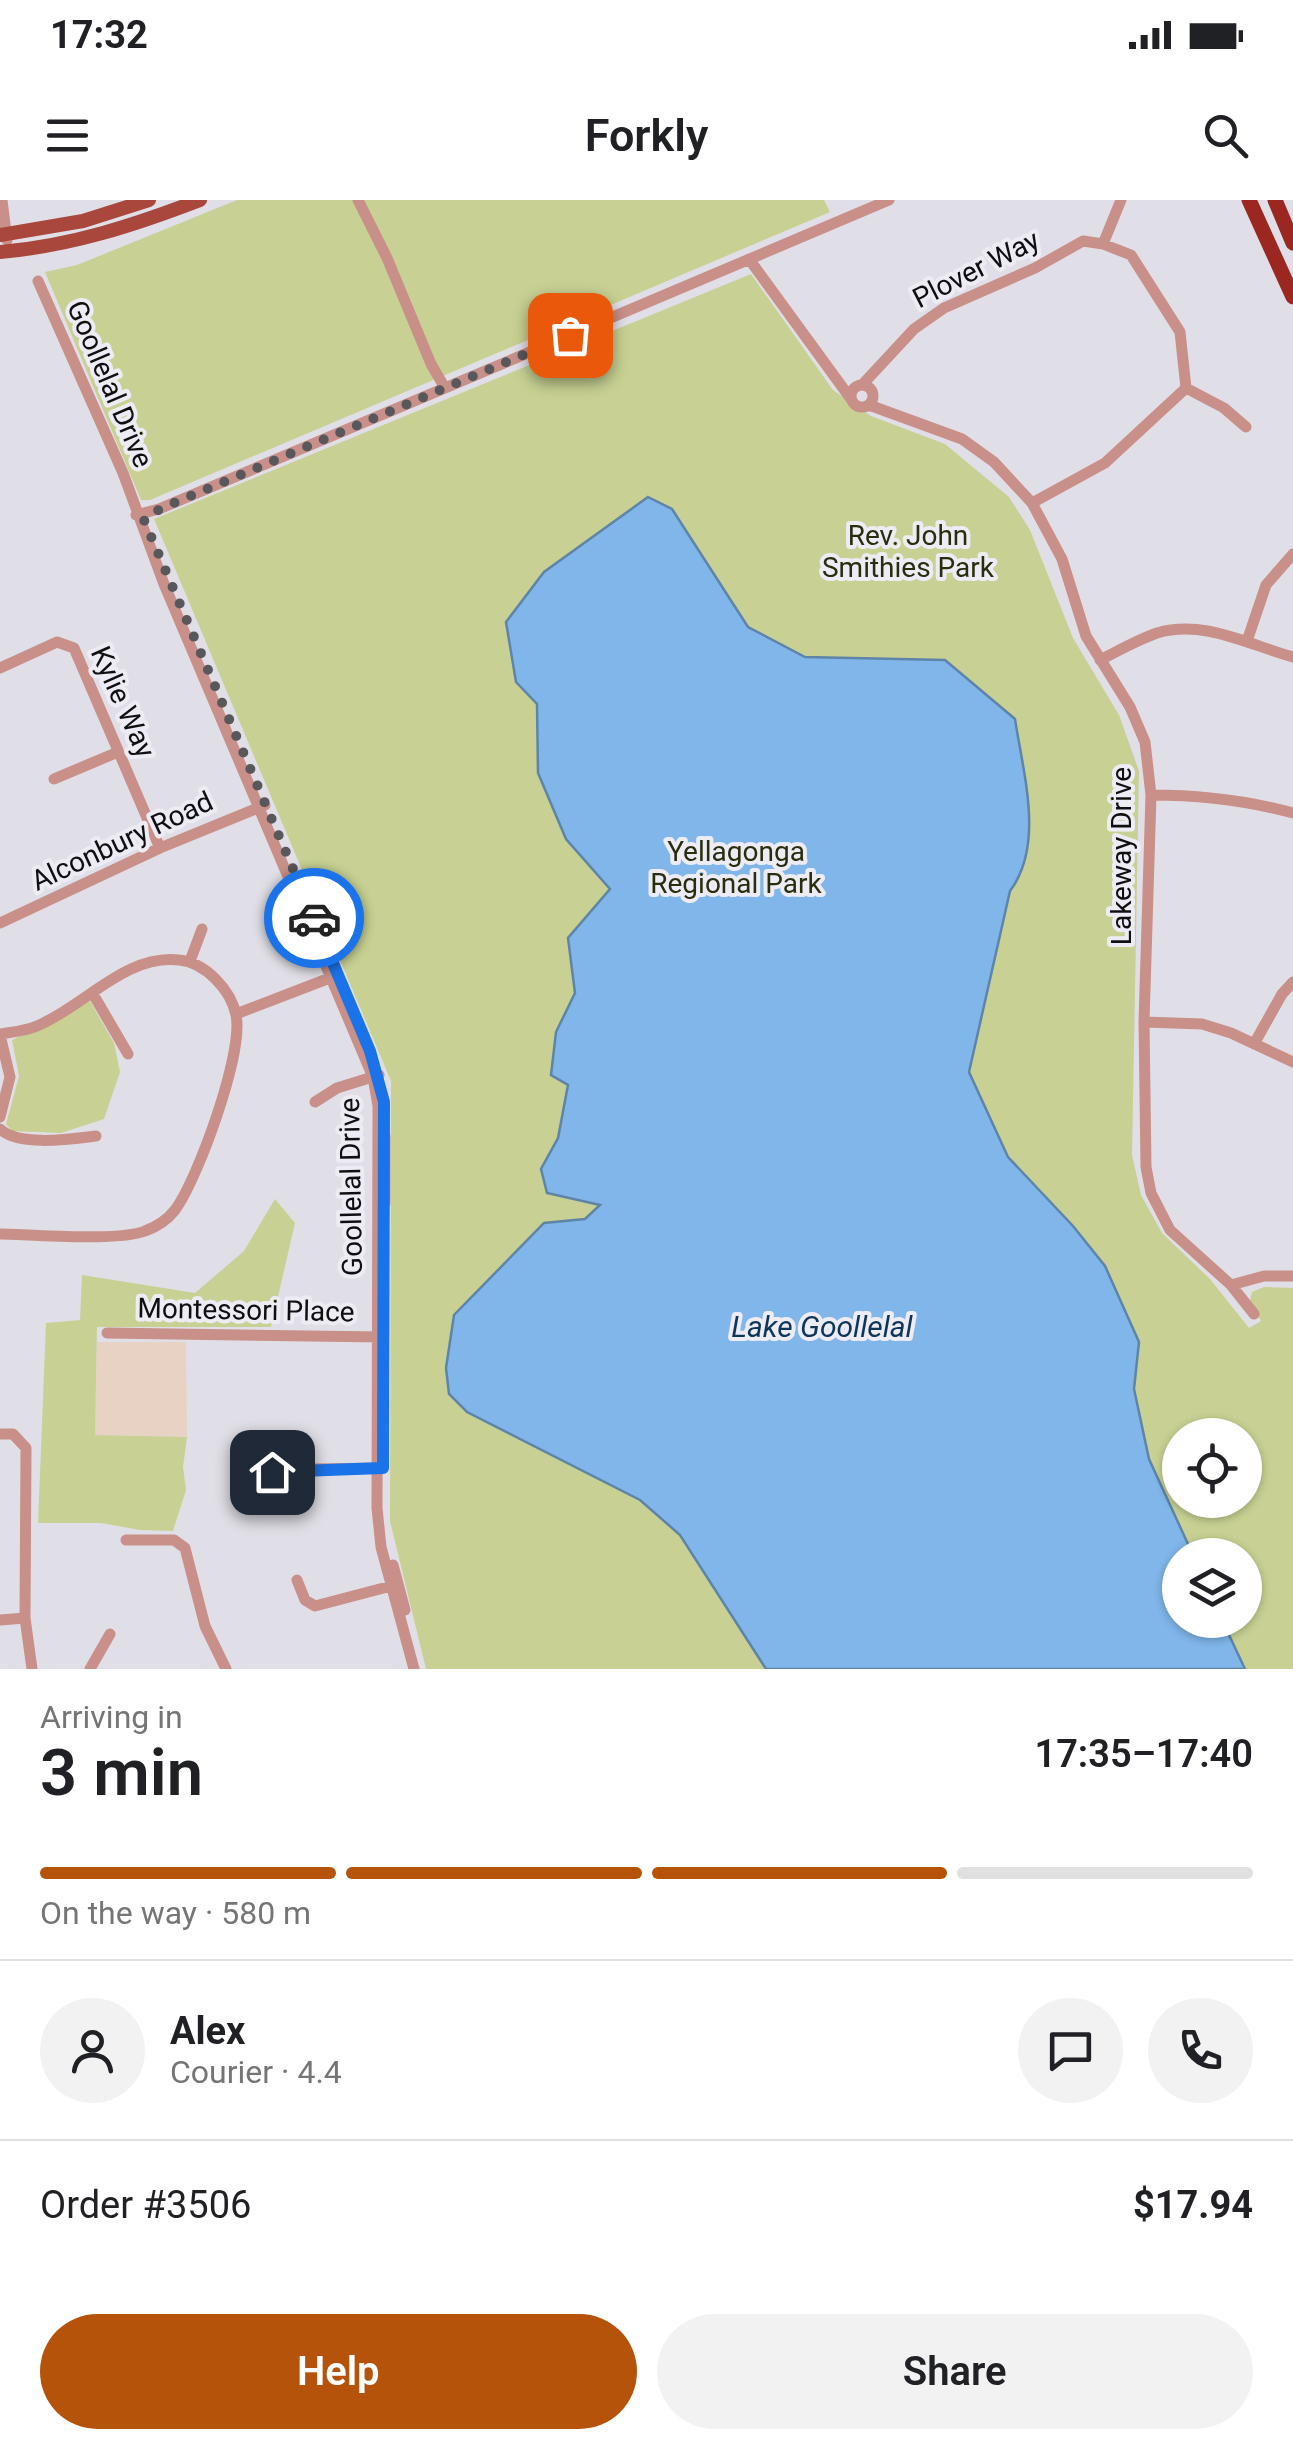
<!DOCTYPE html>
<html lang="en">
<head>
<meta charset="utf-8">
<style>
	body { margin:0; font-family:Roboto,sans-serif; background:#f2f2f2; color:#202124; height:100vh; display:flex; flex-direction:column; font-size:38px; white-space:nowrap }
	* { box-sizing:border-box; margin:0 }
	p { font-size:32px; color:#757577 }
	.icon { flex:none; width:55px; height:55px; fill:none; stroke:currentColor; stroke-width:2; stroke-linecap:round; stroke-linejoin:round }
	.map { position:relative; height:1469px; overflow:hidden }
	.sheet { display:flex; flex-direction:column; background:#fff; flex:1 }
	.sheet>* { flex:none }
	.fabs { position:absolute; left:1162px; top:1218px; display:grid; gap:20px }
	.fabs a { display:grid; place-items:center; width:100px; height:100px; border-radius:50%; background:#fff; box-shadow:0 2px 8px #0004; font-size:50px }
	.pin { position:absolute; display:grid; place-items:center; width:85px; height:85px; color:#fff; margin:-42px; border-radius:20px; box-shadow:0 5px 15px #0006 }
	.courier { position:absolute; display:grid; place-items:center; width:100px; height:100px; margin:-50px; border:8px solid #1a73e8; border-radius:50%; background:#fff; color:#222; box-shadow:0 2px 12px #0007 }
	.overview em { font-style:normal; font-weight:600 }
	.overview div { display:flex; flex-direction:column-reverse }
	.overview { display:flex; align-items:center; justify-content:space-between; height:170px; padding:0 40px }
	h1 { font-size:65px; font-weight:600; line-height:75px }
	.bar { display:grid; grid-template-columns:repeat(4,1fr); gap:15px 10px; align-content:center; height:120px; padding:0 40px }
	.bar i { height:12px; border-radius:8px; background:#e0e0e0 }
	.bar .on { background:#b45309 }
	.bar p { grid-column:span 4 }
	.line { display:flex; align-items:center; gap:25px; padding:0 40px; border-top:2px solid #e0e0e0 }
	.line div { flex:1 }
	.round { display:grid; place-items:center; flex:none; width:105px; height:105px; border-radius:52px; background:#f2f2f2 }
	.action { display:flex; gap:20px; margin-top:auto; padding:20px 40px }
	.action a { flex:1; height:115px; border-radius:60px; background:#b45309; color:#fff; font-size:40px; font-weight:600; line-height:115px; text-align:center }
	.action a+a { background:#f2f2f2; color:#202124 }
	.status { display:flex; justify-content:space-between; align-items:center; height:70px; padding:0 50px; background:#fff; direction:ltr }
	.status svg { height:28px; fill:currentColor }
	header { display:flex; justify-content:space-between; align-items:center; height:130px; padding:0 40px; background:#fff; font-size:45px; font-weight:600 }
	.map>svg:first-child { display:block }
	.education { fill:#e7d2c4 }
	.green { fill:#c8d193; fill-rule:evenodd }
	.water { fill:#80b6ea; stroke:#5e84a9; stroke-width:2.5 }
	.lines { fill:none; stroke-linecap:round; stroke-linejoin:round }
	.minor { stroke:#c89088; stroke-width:11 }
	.major { stroke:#a9473d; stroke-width:14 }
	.highway { stroke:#9b2720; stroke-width:15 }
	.done { stroke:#58585c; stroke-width:10; stroke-dasharray:0 18 }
	.route { stroke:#1a73e8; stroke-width:12 }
	.labels { text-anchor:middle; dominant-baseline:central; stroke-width:8; stroke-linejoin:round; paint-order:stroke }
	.street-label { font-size:28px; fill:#0f0f11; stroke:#edecf5 }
	.park-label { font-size:28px; fill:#292c0d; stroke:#edecf5 }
	.water-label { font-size:30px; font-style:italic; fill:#0e3658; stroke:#edecf5 }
</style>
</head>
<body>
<div class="status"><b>17:32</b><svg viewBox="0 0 49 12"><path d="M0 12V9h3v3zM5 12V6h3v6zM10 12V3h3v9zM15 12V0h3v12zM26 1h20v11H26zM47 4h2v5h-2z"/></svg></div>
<header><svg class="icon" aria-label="menu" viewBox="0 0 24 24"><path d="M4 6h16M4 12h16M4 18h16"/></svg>Forkly<svg class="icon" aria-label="search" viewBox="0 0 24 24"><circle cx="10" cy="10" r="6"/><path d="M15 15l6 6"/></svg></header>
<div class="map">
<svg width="1293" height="1469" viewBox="0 0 1293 1469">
	<rect width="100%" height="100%" fill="#e0dfe7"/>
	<!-- education -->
	<path class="education" d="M 97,1142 L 186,1142 L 187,1237 L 95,1235 Z"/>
	<!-- green -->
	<path class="green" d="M 237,0 L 824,0 L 830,12 L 150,300 L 141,300 L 45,72 L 77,65 Z
		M 751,74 L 833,190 L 871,216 L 945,244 L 1009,297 L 1030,330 L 1073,438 L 1119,515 L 1139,571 L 1132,955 L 1141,995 L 1162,1033 L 1210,1079 L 1249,1128 L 1261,1121 L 1250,1101 L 1252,1092 L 1264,1087 L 1293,1088 L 1293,1469 L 426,1469 L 390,1321 L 391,881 L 154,319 ZM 1180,1235 L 1245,1235 L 1245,1300 L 1180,1300 ZM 1180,1355 L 1245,1355 L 1245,1420 L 1180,1420 Z
		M 90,801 L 114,843 L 120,872 L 104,919 L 61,933 L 12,931 L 6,924 L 19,876 L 12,840 Z
		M 275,999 L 295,1023 L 271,1127 L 97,1127 L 95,1235 L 187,1237 L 183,1267 L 186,1290 L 173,1331 L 140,1330 L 101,1323 L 38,1323 L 46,1123 L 80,1120 L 82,1075 L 195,1093 L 244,1051 Z"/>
	<!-- water -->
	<path class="water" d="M 648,297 L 672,309 L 748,427 L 805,457 L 945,460 L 1015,519 C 1023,573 1045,644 1010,691 L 969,872 L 1008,957 L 1073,1026 L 1105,1066 L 1139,1142 L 1134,1189 L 1149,1259 L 1193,1355 L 1180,1355 L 1180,1420 L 1222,1420 L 1245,1469 L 766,1469 L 680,1335 L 640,1300 L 467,1212 L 449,1194 L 446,1168 L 454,1115 L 544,1023 L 585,1019 L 600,1005 L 547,993 L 541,969 L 558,938 L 568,885 L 551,875 L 556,832 L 575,793 L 568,738 L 610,689 L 566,639 L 538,573 L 537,504 L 516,482 L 506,422 L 544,372 Z"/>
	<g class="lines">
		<!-- minor -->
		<path class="minor" d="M 2,0 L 7,40
			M 358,0 L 387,58 L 431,164 L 445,188
			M 1103,44 L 1121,0
			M 749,59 L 851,199
			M 38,81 L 123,273 L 164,384 L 373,877 L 378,906 L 377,1308 L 381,1347 L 414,1469
			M851 196a11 11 0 1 1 22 0a11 11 0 1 1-22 0Z
			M 862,185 L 914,129 L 944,108 L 1035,68 L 1083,41 L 1103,44 L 1131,55 L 1180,132 L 1186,188 L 1105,263 L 1032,303
			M 1186,188 L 1224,208 L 1246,227
			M 869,205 L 962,239 L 994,262 L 1032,303 L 1062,359 L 1086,436 L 1130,507 L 1145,542 L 1151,595 L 1144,822 L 1146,967 L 1151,993 L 1170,1030 L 1231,1085 L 1254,1114
			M 136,315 L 159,309 L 889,0
			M 1247,441 L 1266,385 L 1293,354
			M 1100,460 C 1118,451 1137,440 1157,433 C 1204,419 1249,445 1293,457
			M 0,468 L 57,442 L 74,448 L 160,648
			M 54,579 L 118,552
			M 1151,595 C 1201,595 1245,600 1293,613
			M 0,723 L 160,648 L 265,605
			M 190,761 L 202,729
			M 93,794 L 128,854
			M 236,814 L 335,776
			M 1144,822 L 1202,824 L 1231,833 L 1293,862
			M 0,834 C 12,832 26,831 37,826 C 85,806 125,754 179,760 C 205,762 231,790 236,815 C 244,852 198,979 175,1010 C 168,1019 156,1027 145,1031 C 117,1042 33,1034 0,1034
			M 0,835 L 10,877 L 0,917
			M 1254,844 L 1282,794 L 1293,782
			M 315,902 L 337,888 L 379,875
			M 0,929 C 19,947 71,939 96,936
			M 385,936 L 385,1003
			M 1231,1085 L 1264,1076 L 1293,1076
			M 107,1133 L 382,1137
			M 0,1234 L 13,1234 L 26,1248 L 25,1418 L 32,1469
			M 236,1275 L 309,1269 L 381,1268
			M 126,1340 L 174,1340 L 185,1348 L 205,1426 L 226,1469
			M 393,1365 L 405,1410
			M 297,1380 L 305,1400 L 315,1406 L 395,1385
			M 0,1420 L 25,1418
			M 90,1469 L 110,1434"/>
		<!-- major -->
		<path class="major" d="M 0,35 L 83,21 L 149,0
			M 0,52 C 71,46 135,25 200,0"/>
		<!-- highway -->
		<path class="highway" d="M 1249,0 L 1293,97
			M 1275,0 L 1293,43"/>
	</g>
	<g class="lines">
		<!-- done -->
		<path class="done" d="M 314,718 L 144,320 L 160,309 L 570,135"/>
		<!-- route -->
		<path class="route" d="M 272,1272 L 383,1268 L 384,902 L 370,851 L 314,718"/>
	</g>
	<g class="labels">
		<!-- street labels -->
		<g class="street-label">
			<text transform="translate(976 69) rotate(-27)">Plover Way</text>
			<text transform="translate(110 184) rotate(67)">Goollelal Drive</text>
			<text transform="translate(123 502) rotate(66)">Kylie Way</text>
			<text transform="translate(122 641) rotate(-25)">Alconbury Road</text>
			<text transform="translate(1121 656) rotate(-90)">Lakeway Drive</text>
			<text transform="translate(351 987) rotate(-91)">Goollelal Drive</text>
			<text transform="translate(246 1110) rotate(1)">Montessori Place</text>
		</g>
		<!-- park labels -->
		<g class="park-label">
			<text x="908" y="335">Rev. John<tspan x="908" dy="32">Smithies Park</tspan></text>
			<text x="736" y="651">Yellagonga<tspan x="736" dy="32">Regional Park</tspan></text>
		</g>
		<!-- water labels -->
		<g class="water-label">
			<text x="822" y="1126">Lake Goollelal</text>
		</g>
	</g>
</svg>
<div class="fabs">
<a><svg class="icon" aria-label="locate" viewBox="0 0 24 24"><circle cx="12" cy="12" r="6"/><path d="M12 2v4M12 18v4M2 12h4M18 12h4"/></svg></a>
<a><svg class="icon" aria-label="layers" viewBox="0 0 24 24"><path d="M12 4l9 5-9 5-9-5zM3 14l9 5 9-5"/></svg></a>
</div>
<div class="pin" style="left:570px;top:135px;background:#ea580c"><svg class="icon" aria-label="bag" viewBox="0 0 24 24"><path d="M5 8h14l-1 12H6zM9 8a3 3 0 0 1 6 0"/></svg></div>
<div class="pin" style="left:272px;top:1272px;background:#1f2937"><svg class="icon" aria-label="home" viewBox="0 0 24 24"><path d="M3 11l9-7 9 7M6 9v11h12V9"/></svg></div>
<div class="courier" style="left:314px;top:718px"><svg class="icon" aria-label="car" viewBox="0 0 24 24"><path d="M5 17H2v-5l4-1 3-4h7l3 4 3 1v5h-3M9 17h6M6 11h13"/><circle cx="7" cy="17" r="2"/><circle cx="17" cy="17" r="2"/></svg></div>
</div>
<section class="sheet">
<div class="overview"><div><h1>3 min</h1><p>Arriving in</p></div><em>17:35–17:40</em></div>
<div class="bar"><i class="on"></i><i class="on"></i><i class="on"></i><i></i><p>On the way · 580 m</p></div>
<div class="line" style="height:180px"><a class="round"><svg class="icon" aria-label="person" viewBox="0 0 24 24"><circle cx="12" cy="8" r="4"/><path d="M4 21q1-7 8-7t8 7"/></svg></a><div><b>Alex</b><p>Courier · 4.4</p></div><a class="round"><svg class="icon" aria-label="chat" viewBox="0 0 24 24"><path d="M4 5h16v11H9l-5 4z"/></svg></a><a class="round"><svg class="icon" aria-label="phone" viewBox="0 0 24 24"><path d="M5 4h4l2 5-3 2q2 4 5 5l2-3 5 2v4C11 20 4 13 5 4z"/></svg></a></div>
<div class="line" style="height:130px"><div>Order #3506</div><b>$17.94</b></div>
<div class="action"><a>Help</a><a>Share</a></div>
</section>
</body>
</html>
